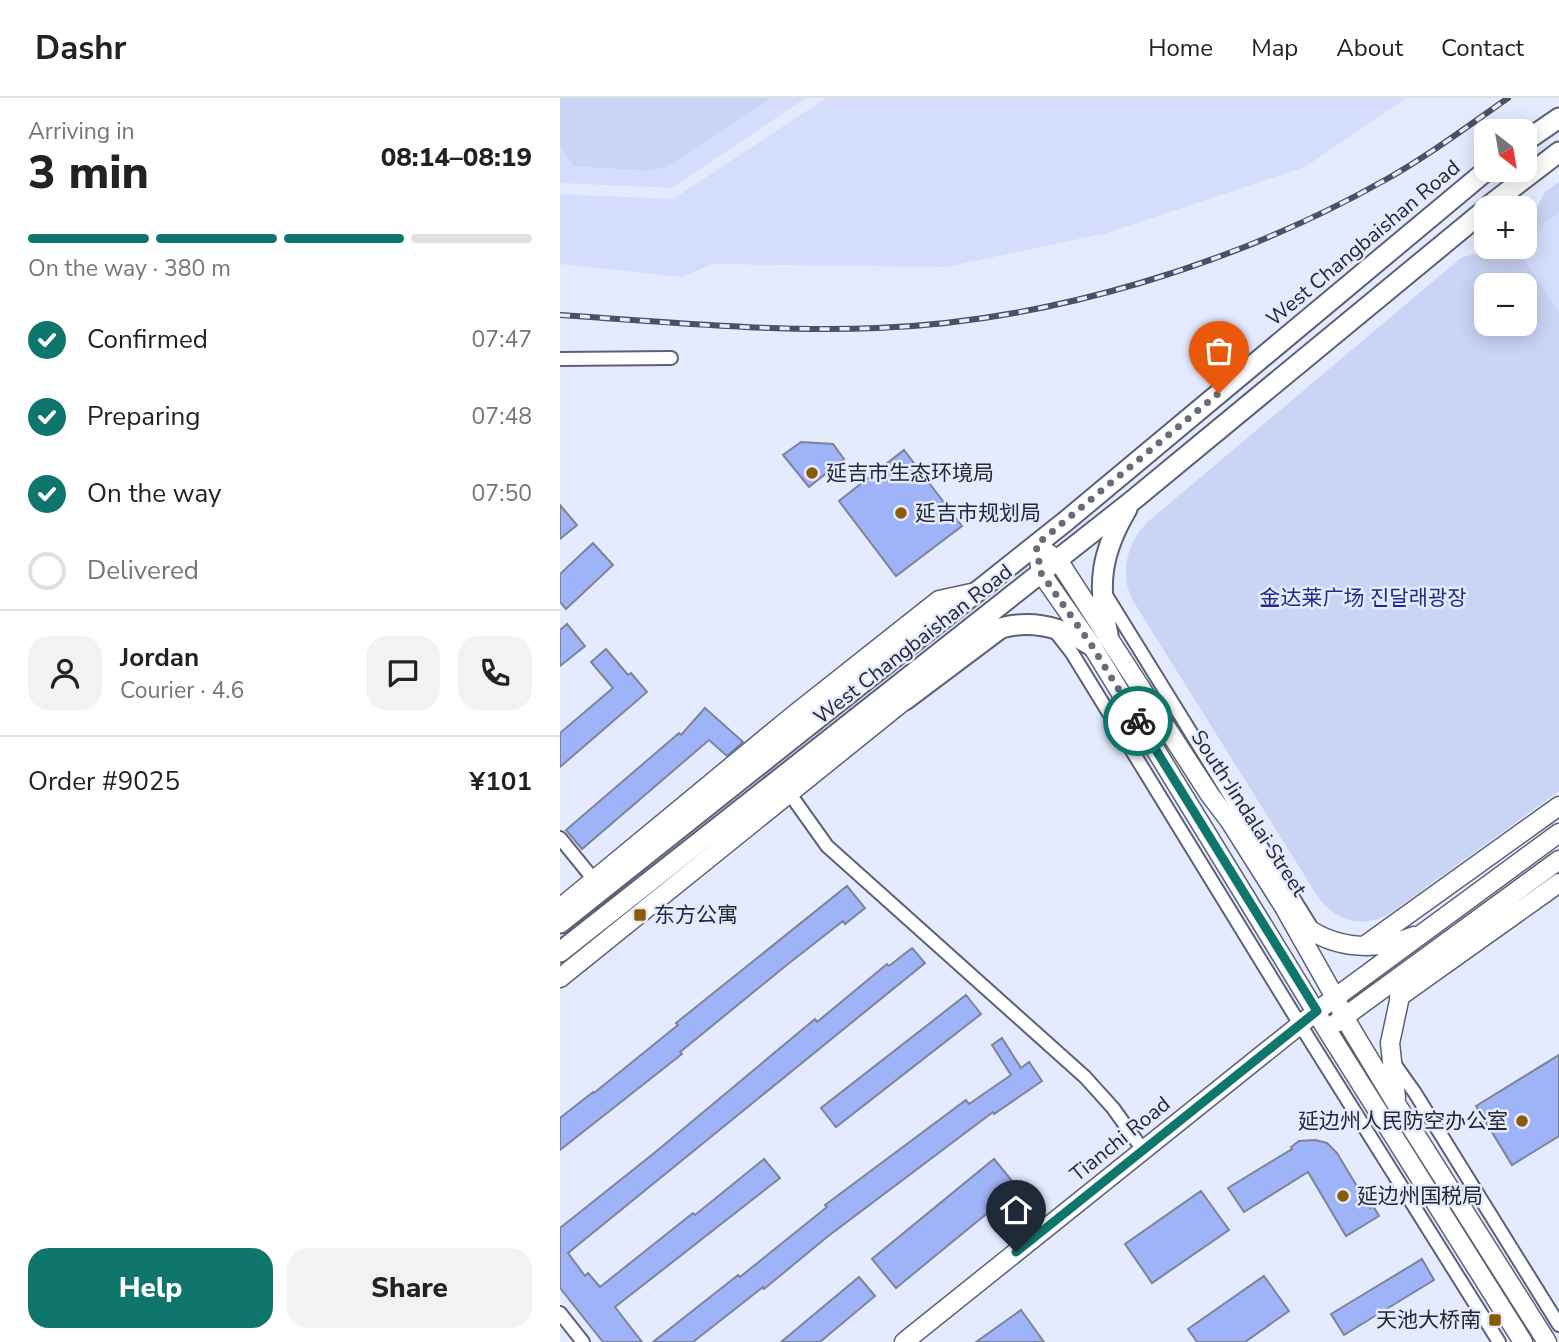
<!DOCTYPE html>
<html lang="en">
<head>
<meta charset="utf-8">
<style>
	body { margin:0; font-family:"Nunito Sans","Noto Sans SC","Noto Sans KR",sans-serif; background:#f2f2f2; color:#222; height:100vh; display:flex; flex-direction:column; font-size:26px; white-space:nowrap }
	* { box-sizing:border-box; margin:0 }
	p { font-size:23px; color:#767676 }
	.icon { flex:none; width:38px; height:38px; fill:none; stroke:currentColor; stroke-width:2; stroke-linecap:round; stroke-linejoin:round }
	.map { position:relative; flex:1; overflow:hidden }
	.panel { display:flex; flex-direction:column; background:#fff; width:560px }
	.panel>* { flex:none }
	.needle { width:46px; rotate:149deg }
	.tools { position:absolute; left:914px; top:21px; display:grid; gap:14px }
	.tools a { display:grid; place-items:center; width:63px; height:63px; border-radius:14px; background:#fff; box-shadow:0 4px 18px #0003; font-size:35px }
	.pin { position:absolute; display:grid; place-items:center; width:60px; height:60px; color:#fff; margin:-72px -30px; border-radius:50% 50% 50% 0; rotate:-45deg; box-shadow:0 0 7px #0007 }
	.pin .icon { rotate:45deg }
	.courier { position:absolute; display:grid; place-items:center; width:70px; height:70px; margin:-35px; border:5px solid #0f766e; border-radius:50%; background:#fff; color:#222; box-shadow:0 2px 9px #0007 }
	.overview em { font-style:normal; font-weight:800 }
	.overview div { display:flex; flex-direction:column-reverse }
	.overview { display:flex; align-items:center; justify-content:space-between; height:119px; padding:0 28px }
	h1 { font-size:46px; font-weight:800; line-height:52px }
	.bar { display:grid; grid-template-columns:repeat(4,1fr); gap:10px 7px; align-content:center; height:84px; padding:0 28px }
	.bar i { height:9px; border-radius:5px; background:#e0e0e0 }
	.bar .active { background:#0f766e }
	.bar p { grid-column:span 4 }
	.line { display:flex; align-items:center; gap:18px; padding:0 28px; border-top:2px solid #e0e0e0 }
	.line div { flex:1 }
	.round { display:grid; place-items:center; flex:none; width:74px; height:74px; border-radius:21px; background:#f2f2f2 }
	ol { padding:0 28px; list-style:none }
	li { display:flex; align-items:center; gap:21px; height:77px }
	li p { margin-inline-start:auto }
	li .icon { padding:7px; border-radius:50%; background:#0f766e; color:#fff; stroke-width:4 }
	li:last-child { color:#767676 }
	li i { width:38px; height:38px; border:4px solid #e0e0e0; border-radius:50% }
	.cta { display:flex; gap:14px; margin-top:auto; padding:14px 28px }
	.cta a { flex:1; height:80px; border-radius:21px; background:#0f766e; color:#fff; font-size:28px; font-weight:800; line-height:80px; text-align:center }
	.cta a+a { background:#f2f2f2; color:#222 }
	header { display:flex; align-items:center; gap:42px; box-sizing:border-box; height:98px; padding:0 35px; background:#fff; border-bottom:2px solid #e0e0e0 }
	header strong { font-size:33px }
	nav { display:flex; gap:38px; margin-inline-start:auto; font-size:24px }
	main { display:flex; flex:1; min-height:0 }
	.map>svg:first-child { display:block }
	.built { fill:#d4defc }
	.green { fill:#cad5f6; fill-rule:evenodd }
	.building { fill:#9fb3f8; stroke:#7d8498; stroke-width:2 }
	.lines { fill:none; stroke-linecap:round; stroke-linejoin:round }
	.street-casing { stroke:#5c6276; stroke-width:16 }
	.secondary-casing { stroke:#5c6276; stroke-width:21 }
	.primary-casing { stroke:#5c6276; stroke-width:23 }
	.street { stroke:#fff; stroke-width:12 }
	.secondary { stroke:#fff; stroke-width:18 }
	.primary { stroke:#fff; stroke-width:19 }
	.rail-casing { stroke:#4e515c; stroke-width:6 }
	.rail { stroke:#e5ebfe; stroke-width:3.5; stroke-dasharray:10; stroke-linecap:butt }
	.done { stroke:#686c78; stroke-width:7; stroke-dasharray:0 12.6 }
	.route { stroke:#0f766e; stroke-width:9 }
	.poi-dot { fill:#8a5c00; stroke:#e5ebfe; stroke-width:2.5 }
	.labels { text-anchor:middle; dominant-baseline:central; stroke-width:5; stroke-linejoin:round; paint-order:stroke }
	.street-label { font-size:21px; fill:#252830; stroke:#e5ebfe }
	.poi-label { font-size:21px; fill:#252830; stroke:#e5ebfe; text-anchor:start }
	.park-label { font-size:21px; fill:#222a8b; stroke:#e5ebfe }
</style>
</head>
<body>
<header>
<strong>Dashr</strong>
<nav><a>Home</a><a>Map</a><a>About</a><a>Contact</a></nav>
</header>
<main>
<section class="panel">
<div class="overview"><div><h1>3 min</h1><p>Arriving in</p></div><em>08:14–08:19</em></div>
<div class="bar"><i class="active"></i><i class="active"></i><i class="active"></i><i></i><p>On the way · 380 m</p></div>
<ol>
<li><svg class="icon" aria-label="check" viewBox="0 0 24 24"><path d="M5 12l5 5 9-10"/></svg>Confirmed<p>07:47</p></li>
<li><svg class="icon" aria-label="check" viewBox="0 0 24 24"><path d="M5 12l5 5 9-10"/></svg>Preparing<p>07:48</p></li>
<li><svg class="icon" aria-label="check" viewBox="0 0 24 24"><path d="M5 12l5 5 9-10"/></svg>On the way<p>07:50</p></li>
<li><i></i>Delivered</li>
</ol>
<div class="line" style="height:126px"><a class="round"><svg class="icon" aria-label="person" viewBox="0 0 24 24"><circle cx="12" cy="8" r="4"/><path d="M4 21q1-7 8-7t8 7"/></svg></a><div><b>Jordan</b><p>Courier · 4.6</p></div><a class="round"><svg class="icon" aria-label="chat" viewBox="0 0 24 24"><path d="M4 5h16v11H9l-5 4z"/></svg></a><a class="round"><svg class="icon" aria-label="phone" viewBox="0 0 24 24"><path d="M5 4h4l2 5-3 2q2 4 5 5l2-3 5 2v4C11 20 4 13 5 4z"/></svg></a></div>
<div class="line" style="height:91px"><div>Order #9025</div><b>¥101</b></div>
<div class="cta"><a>Help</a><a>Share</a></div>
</section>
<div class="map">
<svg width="999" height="1244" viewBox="0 0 999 1244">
	<rect width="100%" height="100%" fill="#e5ebfe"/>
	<!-- built -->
	<path class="built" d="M 0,0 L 246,0 L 112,90 L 0,85 Z
		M 266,0 L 846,0 L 745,69 L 547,135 L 386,169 L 152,166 L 122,179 L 0,166 L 0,96 L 113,101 Z
		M 999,84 L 999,214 L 957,149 L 964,149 L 964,122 L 976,111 L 985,94 Z"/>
	<!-- green -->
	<path class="green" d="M 0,0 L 210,0 L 106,69 L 87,73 L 14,68 L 0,49 Z
		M 999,84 L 999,115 L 964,140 L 964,122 L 976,111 L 985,94 Z
		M 930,149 L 957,149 L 999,214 L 999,693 L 829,816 C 804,830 778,824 760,802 L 573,503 C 558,475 568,441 591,421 L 902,159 L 921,155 ZM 926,187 L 964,187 L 964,226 L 926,226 Z"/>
	<!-- building -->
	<path class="building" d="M 241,344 L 273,346 L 284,361 L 249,389 L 223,357 Z
		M 344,352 L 402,428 L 336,478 L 279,403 Z
		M 0,407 L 17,427 L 0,441 Z
		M 33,445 L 53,467 L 6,511 L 0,504 L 0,476 Z
		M 7,526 L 25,548 L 0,568 L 0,532 Z
		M 46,551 L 68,577 L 71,575 L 87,594 L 0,669 L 0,635 L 53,590 L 31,564 Z
		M 145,610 L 183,644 L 167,658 L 149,642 L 22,751 L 6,732 L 119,635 L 121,637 Z
		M 287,788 L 305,810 L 285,826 L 283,823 L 228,866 L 120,954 L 122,956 L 0,1052 L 0,1020 L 33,994 L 34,995 L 118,927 L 116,925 Z
		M 352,850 L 365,865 L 8,1155 L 25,1178 L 28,1175 L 40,1189 L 133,1115 L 135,1117 L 204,1061 L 220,1080 L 55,1209 L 82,1244 L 43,1244 L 0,1190 L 0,1130 L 93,1056 L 255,921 L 257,924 L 327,866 L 329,868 Z
		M 406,897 L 421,916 L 276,1029 L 261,1010 Z
		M 442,940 L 461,970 L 469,964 L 482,983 L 434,1016 L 433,1014 L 267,1139 L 204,1191 L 203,1189 L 133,1244 L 93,1244 L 178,1177 L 180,1179 L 267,1109 L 265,1107 L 406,1002 L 409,1006 L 451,977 L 432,947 Z
		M 999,957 L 999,1038 L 952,1067 L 916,1008 Z
		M 755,1042 L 767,1045 L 777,1055 L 810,1110 L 813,1108 L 819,1118 L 786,1138 L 748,1074 L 684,1114 L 668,1090 L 732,1051 L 731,1049 L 739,1043 Z
		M 434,1061 L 458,1090 L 336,1190 L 312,1161 Z
		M 641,1093 L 669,1132 L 592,1185 L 565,1146 Z
		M 862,1161 L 874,1182 L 784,1237 L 771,1216 Z
		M 704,1178 L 729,1213 L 685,1244 L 637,1244 L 628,1231 Z
		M 299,1179 L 315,1198 L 260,1244 L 221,1244 Z
		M 461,1212 L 484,1244 L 416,1244 Z"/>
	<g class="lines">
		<defs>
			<path id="street" d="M 0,261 L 111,260
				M 544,494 L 750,827
				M 494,532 L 512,555 L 741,928 L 939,1244
				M 225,689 L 267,748 L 525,979 L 553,1010 L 583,1052
				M 0,740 L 39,788
				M 833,964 L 855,995 L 999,1227
				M 0,1215 L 23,1244"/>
			<path id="secondary" d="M 476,447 L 498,462 L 650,697 L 669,722 L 724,809 L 776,901 L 784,919 L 837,1007 L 987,1244
				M 479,462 L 481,475 L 532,548 L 767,932 L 963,1244
				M 0,810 L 230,620 L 379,502 L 416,494
				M 734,819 C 767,851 812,855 854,838
				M 804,848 L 999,708
				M 0,880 L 345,602
				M 839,899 L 999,785
				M 776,925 L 999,762
				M 836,1000 L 830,945 L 842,889
				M 344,1244 L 757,913 L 999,735"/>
			<path id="primary" d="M 964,44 L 999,20
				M 926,110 L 999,54
				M 548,537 C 537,486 541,455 567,411
				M 316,605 L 345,602 L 441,530 C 473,521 504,530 532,548
				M 0,825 L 506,423 L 927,72
				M 0,854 L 572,403 L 926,111"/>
		</defs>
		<!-- street casing -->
		<use href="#street" class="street-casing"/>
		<!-- secondary casing -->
		<use href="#secondary" class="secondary-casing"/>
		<!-- primary casing -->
		<use href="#primary" class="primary-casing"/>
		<!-- street -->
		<use href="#street" class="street"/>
		<!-- secondary -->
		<use href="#secondary" class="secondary"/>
		<!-- primary -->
		<use href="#primary" class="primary"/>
		<defs>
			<path id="rail" d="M 0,217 C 105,224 211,234 317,230 C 488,224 676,166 825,82 C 868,58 908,28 948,0"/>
		</defs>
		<!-- rail casing -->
		<use href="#rail" class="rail-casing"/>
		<!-- rail -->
		<use href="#rail" class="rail"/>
	</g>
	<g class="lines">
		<!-- done -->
		<path class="done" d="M 578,623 L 532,548 L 481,475 L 476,447 L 659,295"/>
		<!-- route -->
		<path class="route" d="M 456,1154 L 757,913 L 578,623"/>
	</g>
	<!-- markers -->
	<g class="poi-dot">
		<circle cx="252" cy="375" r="7"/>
		<circle cx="341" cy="415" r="7"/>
		<rect x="73" y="810" width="14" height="14" rx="3.5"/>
		<circle cx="962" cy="1023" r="7"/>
		<circle cx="783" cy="1098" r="7"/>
		<rect x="928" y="1215" width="14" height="14" rx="3.5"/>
	</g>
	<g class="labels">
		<!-- street labels -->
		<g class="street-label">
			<text transform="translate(803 145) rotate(-40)">West Changbaishan Road</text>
			<text transform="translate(353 546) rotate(-38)">West Changbaishan Road</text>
			<text transform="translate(689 715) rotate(57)">South Jindalai Street</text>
			<text transform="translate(560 1041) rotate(-39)">Tianchi Road</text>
		</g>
		<!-- poi labels -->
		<g class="poi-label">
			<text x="266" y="375">延吉市生态环境局</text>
			<text x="355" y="415">延吉市规划局</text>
			<text x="94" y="817">东方公寓</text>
			<text x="948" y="1023" text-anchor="end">延边州人民防空办公室</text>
			<text x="797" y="1098">延边州国税局</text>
			<text x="921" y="1222" text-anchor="end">天池大桥南</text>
		</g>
		<!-- park labels -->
		<g class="park-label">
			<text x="803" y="500">金达莱广场 진달래광장</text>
		</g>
	</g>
</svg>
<div class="tools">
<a><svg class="needle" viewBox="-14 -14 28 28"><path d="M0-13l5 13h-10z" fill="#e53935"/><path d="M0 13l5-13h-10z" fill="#767676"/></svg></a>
<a>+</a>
<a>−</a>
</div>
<div class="pin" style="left:659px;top:295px;background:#ea580c"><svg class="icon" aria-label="bag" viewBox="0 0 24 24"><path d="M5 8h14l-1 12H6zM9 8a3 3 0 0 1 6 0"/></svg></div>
<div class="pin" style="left:456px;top:1154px;background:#1f2937"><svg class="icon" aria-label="home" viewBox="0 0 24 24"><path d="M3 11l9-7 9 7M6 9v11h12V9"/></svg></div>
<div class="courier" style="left:578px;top:623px"><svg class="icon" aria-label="bike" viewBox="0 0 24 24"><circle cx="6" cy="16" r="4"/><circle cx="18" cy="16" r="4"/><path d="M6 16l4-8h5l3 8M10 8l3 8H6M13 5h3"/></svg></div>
</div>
</main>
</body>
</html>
